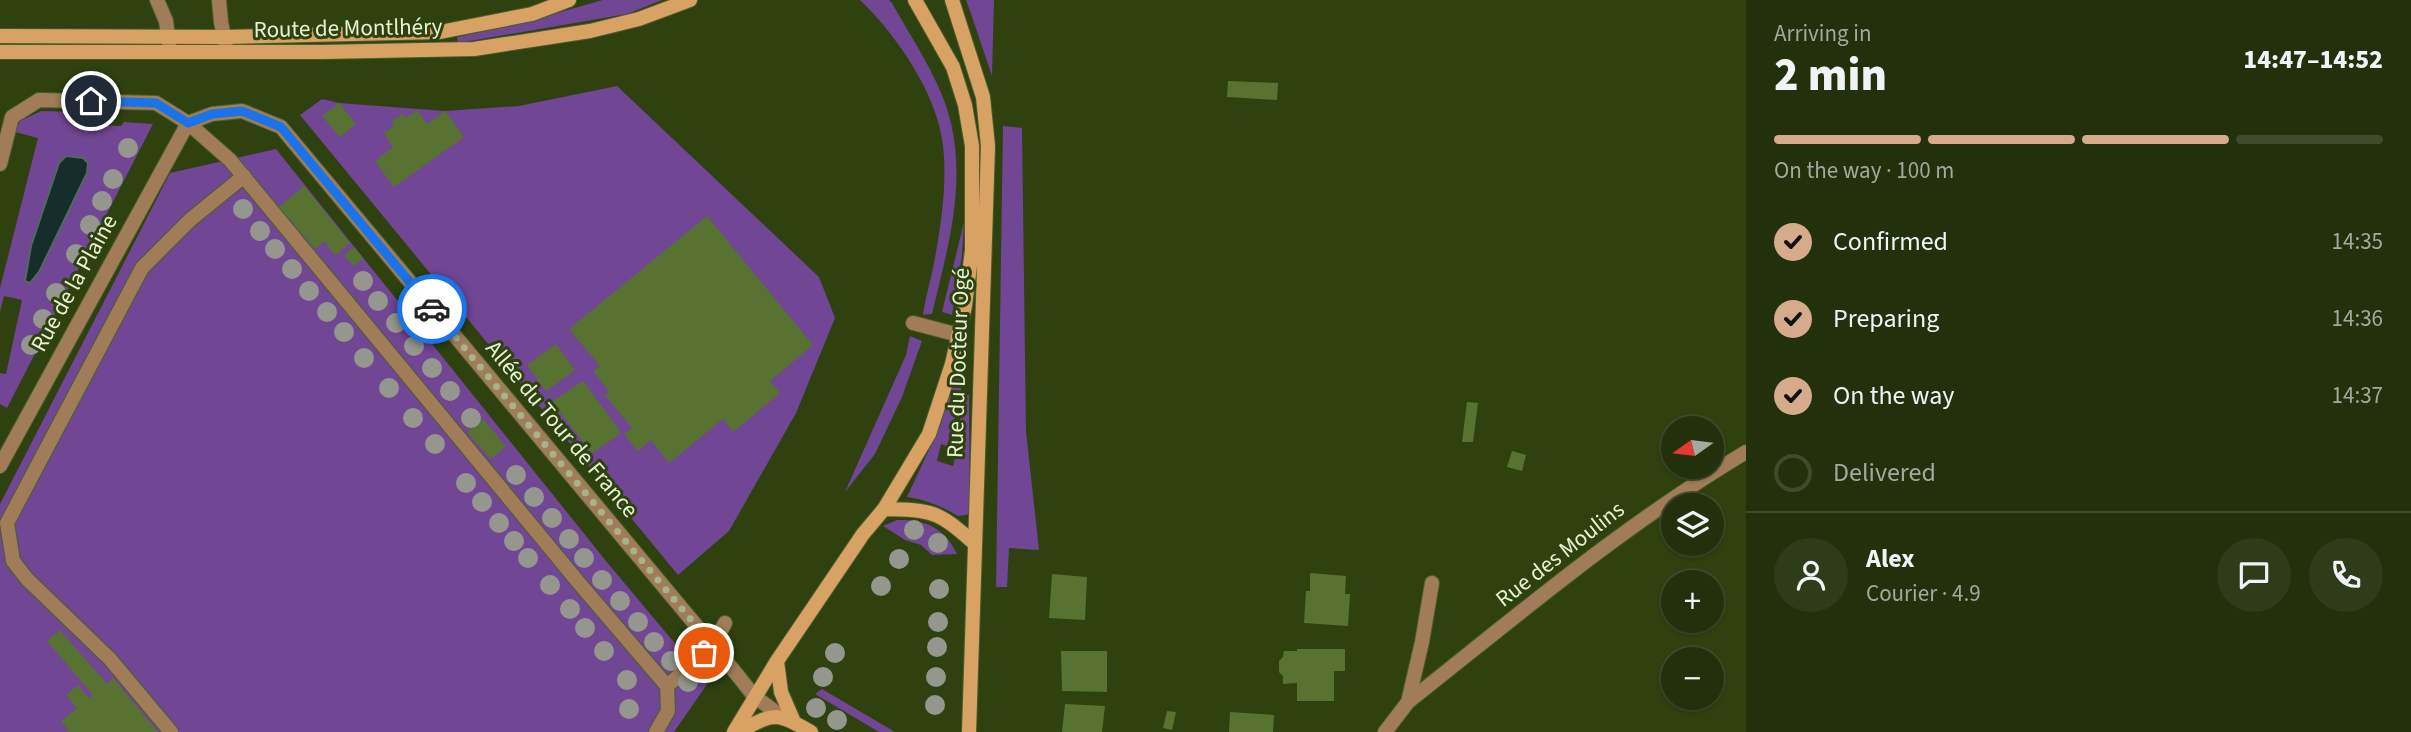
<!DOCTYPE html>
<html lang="en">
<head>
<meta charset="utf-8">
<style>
	body { margin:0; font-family:"Source Sans 3",sans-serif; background:#2e3d19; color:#f1f3f6; height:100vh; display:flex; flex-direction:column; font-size:26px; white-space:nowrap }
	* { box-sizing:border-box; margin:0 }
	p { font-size:23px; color:#a2a99d }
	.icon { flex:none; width:38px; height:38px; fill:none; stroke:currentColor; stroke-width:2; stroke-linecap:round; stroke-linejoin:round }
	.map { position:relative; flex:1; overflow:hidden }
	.sheet { display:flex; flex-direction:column; background:#22310b; width:665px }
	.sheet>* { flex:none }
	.needle { width:46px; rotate:256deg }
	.tools { position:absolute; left:1661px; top:416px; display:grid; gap:14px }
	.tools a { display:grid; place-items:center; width:63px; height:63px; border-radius:50%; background:#22310b; box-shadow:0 2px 5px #0004,0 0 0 2px #3f4c2c; font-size:35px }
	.pin { position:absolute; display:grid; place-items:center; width:60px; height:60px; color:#fff; margin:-30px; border:4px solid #fff; border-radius:50%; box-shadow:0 2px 7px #0007 }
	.courier { position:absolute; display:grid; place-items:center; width:70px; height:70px; margin:-35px; border:5px solid #1a73e8; border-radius:50%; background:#fff; color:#222; box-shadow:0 2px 9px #0007 }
	.headline em { font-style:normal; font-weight:800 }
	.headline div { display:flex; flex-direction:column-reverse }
	.headline { display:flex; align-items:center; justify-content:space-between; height:119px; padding:0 28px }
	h1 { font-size:46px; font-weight:800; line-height:52px }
	.bar { display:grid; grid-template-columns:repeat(4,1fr); gap:10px 7px; align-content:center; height:84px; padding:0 28px }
	.bar i { height:9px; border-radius:5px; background:#3f4c2c }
	.bar .current { background:#d6ab8b }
	.bar p { grid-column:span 4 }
	.line { display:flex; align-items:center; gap:18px; padding:0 28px; border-top:2px solid #3f4c2c }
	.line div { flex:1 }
	.round { display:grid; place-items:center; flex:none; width:74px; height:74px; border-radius:37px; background:#2e3d19 }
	ol { padding:0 28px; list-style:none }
	li { display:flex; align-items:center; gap:21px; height:77px }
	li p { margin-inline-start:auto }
	li .icon { padding:7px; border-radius:50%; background:#d6ab8b; color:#111; stroke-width:4 }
	li:last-child { color:#a2a99d }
	li i { width:38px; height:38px; border:4px solid #3f4c2c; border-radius:50% }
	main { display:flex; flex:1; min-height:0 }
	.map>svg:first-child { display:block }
	.green { fill:#714694; fill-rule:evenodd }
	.water { fill:#152d2b; stroke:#53695d; stroke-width:2 }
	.building { fill:#587331 }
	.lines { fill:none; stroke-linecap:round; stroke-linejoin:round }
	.service-casing { stroke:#4b5e2e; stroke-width:16 }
	.minor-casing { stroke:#4b5e2e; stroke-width:16 }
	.secondary-casing { stroke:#4b5e2e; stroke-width:16 }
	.service { stroke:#a07d58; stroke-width:14 }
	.minor { stroke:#a07d58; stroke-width:14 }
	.secondary { stroke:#d9a265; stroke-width:14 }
	.tree { fill:#95978e }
	.done { stroke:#a4b58e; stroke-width:7; stroke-dasharray:0 12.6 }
	.route { stroke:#1a73e8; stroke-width:9 }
	.labels { text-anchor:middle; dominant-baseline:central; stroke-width:6; stroke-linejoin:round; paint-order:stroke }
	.street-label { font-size:23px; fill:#e4f4d2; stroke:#2e410f }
</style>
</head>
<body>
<main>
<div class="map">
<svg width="1746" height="732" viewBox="0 0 1746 732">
	<rect width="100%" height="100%" fill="#2e410f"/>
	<!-- green -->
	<path class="green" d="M 603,0 L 662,0 L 627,14 L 458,43 L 457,37 L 514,25 Z
		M 860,0 L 889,0 L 892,3 C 913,41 941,80 951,123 C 966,188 947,251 932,314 L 923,315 C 926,293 933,273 936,252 C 942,218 947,180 943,146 C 938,95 896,34 860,0 Z
		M 966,0 L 994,0 L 992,76 L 969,8 Z
		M 617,86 L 819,277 L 835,318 L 796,413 L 729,531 L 678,575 L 300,115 L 322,99 L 339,103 L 445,111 L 519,106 Z
		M 41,111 L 81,112 L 93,125 L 121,126 L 124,122 L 153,124 L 7,408 L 0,404 L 0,373 L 6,374 L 22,300 L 4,296 L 0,312 L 0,288 L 38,138 L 15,132 L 20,121 ZM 66,156 L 87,173 L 25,280 L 31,247 L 59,164 Z
		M 1003,126 L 1022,128 L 1026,431 L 1039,550 L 1009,548 L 1007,587 L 996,587 Z
		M 276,149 L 606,561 L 708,683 L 674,732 L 0,732 L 0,504 L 170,173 Z
		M 964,222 L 962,255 L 952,315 L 942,312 Z
		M 910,336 L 922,341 L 902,397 L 875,454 L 845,492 L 906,355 Z
		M 956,376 L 961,378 L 961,395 L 947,446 L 941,444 L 937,461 L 953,466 L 957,449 L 953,447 L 966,395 L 969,395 L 970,511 L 967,515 L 958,516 C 941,506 927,500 907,497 L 940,426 Z
		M 897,520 C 925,519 945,528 957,554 L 932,555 L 921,545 L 905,540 L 883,526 Z
		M 822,689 L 895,732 L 879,732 L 815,694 Z"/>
	<!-- water -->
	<path class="water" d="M 66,156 L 83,158 L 88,163 L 87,173 L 39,272 L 30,283 L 25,281 L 31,246 L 59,163 Z"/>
	<!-- building -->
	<path class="building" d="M 1228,81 L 1278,83 L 1277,100 L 1227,97 Z
		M 339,103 L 356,124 L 340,137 L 322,116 Z
		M 417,110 L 427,124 L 445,111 L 464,137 L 394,187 L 375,161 L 393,147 L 384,133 L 394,126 L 391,122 L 403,113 L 406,118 Z
		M 304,186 L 350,243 L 335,255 L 324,241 L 315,249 L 279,207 Z
		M 707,216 L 813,345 L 770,381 L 780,393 L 733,432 L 723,419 L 669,463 L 651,440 L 638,451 L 624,434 L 632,428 L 605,395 L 609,391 L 593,371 L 600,366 L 569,329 Z
		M 354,247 L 363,258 L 354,266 L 344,255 Z
		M 556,344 L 575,370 L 546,391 L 527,365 Z
		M 581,382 L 584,382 L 620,431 L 620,434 L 592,453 L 552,402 Z
		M 1467,402 L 1478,403 L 1473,442 L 1462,442 Z
		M 483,419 L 506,446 L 491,459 L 467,432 Z
		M 1512,451 L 1526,455 L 1522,471 L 1507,467 Z
		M 1310,573 L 1346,576 L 1345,594 L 1350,594 L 1348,626 L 1304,623 L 1306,591 L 1310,591 Z
		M 1052,574 L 1087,577 L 1085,620 L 1049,618 Z
		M 60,630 L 107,684 L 113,678 L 158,732 L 70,732 L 61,721 L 77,708 L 66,695 L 78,685 L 89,699 L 93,695 L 47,641 Z
		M 1297,649 L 1345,649 L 1345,671 L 1334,671 L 1334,701 L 1297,701 L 1297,683 L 1283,684 L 1283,676 L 1279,672 L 1279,661 L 1283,657 L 1284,651 L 1297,651 Z
		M 1061,651 L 1107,651 L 1107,692 L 1062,691 Z
		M 1065,704 L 1105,706 L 1102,732 L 1062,732 Z
		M 1167,711 L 1176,712 L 1172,730 L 1163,728 Z
		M 1230,712 L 1274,715 L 1273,732 L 1229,732 Z"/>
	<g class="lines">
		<defs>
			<path id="service" d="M 157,0 L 166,21 L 170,51
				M 219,0 L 221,22 L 227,52
				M 188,123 L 230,160 L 579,583 L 667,686 L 668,711 L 656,732
				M 913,323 L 959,335
				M 667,686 L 713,646 L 725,623
				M 171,732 L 110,659 L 27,579 L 13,561 L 7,523 L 142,268 L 190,220 L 244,176"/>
			<path id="minor" d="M 0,164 L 12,117 L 39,100 L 156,103 L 188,123
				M 0,466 L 188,123 L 212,114 L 242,111 L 281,127 L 739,677 L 754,696 L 781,716
				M 1408,702 L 1422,642 L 1432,583
				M 1385,732 L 1408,702 C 1518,615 1625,524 1746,452"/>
			<path id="secondary" d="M 952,0 L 983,97 L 988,146 L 969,732
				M 0,36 L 224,37 L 440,32 L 532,14 L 569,0
				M 0,52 L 322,52 L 474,49 L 590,31 L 639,19 L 690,0
				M 884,509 C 933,510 938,511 974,543
				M 777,661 L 781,692 L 794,722
				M 734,732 L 777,661 L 863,534 L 884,509 L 929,434 L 952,364 L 965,306 L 972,250 L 972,146 L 965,105 L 953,67 L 915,0
				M 738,732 C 775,713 774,711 811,732"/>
		</defs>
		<!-- service casing -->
		<use href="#service" class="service-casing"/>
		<!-- minor casing -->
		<use href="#minor" class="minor-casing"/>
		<!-- secondary casing -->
		<use href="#secondary" class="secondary-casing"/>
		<!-- service -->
		<use href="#service" class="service"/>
		<!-- minor -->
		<use href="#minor" class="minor"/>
		<!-- secondary -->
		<use href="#secondary" class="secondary"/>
	</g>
	<!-- trees -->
	<g class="tree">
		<circle cx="128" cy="148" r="10"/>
		<circle cx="113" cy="179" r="10"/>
		<circle cx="102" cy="201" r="10"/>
		<circle cx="243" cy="209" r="10"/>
		<circle cx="90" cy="225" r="10"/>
		<circle cx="260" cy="231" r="10"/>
		<circle cx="275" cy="249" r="10"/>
		<circle cx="76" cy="254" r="10"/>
		<circle cx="292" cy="269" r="10"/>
		<circle cx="363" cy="281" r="10"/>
		<circle cx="309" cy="291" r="10"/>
		<circle cx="56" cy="293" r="10"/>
		<circle cx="378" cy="301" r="10"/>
		<circle cx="327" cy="312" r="10"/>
		<circle cx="43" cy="319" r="10"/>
		<circle cx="396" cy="323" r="10"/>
		<circle cx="344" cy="332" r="10"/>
		<circle cx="31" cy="345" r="10"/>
		<circle cx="414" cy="346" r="10"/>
		<circle cx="364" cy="358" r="10"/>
		<circle cx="432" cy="368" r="10"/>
		<circle cx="389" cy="388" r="10"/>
		<circle cx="450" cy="391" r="10"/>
		<circle cx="413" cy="418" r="10"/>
		<circle cx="471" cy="418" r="10"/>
		<circle cx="435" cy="444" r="10"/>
		<circle cx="516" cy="475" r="10"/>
		<circle cx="466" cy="483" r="10"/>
		<circle cx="534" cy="497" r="10"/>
		<circle cx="482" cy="502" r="10"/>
		<circle cx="552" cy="518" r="10"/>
		<circle cx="499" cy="523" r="10"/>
		<circle cx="914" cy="530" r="10"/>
		<circle cx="569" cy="539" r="10"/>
		<circle cx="514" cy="541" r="10"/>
		<circle cx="938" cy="543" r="10"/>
		<circle cx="528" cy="558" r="10"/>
		<circle cx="584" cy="558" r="10"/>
		<circle cx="899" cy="559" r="10"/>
		<circle cx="602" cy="580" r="10"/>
		<circle cx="550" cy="585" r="10"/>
		<circle cx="881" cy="586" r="10"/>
		<circle cx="939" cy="589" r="10"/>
		<circle cx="620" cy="601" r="10"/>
		<circle cx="570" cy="609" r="10"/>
		<circle cx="638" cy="622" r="10"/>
		<circle cx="938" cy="622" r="10"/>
		<circle cx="585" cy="628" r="10"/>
		<circle cx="654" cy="642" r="10"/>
		<circle cx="937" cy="647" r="10"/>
		<circle cx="604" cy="651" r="10"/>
		<circle cx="835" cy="653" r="10"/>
		<circle cx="671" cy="661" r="10"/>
		<circle cx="823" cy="677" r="10"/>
		<circle cx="936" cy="677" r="10"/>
		<circle cx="627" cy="680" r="10"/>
		<circle cx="688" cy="682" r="10"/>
		<circle cx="935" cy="705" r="10"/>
		<circle cx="816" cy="708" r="10"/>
		<circle cx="629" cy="709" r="10"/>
		<circle cx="837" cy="720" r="10"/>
	</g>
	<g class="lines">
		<!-- done -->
		<path class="done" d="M 432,309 L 713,646 L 704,653"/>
		<!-- route -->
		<path class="route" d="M 91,101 L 156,103 L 188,123 L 212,114 L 242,111 L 281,127 L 432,309"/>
	</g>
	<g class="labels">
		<!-- street labels -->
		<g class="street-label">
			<text transform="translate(348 28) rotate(-1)">Route de Montlhéry</text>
			<text transform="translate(74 283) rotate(-61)">Rue de la Plaine</text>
			<text transform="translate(958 363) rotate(-88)">Rue du Docteur Ogé</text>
			<text transform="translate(562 429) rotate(50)">Allée du Tour de France</text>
			<text transform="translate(1560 554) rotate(-38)">Rue des Moulins</text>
		</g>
	</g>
</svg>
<div class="tools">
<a><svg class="needle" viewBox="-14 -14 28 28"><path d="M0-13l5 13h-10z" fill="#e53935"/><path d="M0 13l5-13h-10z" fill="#a2a99d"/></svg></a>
<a><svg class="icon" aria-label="layers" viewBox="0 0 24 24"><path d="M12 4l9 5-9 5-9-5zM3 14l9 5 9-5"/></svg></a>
<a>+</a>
<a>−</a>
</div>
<div class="pin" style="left:704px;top:653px;background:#ea580c"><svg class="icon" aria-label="bag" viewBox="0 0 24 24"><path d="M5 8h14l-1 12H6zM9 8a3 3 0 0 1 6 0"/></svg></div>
<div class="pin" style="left:91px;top:101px;background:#1f2937"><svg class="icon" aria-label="home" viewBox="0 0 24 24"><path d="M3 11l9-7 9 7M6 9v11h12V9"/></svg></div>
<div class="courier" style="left:432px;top:309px"><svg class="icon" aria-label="car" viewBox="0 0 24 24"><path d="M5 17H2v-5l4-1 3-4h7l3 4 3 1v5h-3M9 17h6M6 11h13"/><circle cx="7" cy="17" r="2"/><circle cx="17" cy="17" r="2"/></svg></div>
</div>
<section class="sheet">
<div class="headline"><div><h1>2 min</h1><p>Arriving in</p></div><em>14:47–14:52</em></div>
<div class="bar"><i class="current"></i><i class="current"></i><i class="current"></i><i></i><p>On the way · 100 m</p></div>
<ol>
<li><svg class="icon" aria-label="check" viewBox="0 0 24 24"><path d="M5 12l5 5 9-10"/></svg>Confirmed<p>14:35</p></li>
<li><svg class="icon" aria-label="check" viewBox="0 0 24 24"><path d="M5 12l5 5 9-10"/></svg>Preparing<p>14:36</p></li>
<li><svg class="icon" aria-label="check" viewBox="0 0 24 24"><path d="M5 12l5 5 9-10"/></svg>On the way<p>14:37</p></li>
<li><i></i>Delivered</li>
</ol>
<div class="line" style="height:126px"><a class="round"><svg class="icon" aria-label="person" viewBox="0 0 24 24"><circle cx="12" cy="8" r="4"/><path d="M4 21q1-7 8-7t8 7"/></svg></a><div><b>Alex</b><p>Courier · 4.9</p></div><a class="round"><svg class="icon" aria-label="chat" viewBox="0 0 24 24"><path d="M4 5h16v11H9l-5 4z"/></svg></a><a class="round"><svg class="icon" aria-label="phone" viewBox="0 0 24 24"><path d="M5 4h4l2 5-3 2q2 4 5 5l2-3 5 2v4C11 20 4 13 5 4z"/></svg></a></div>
</section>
</main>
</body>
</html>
